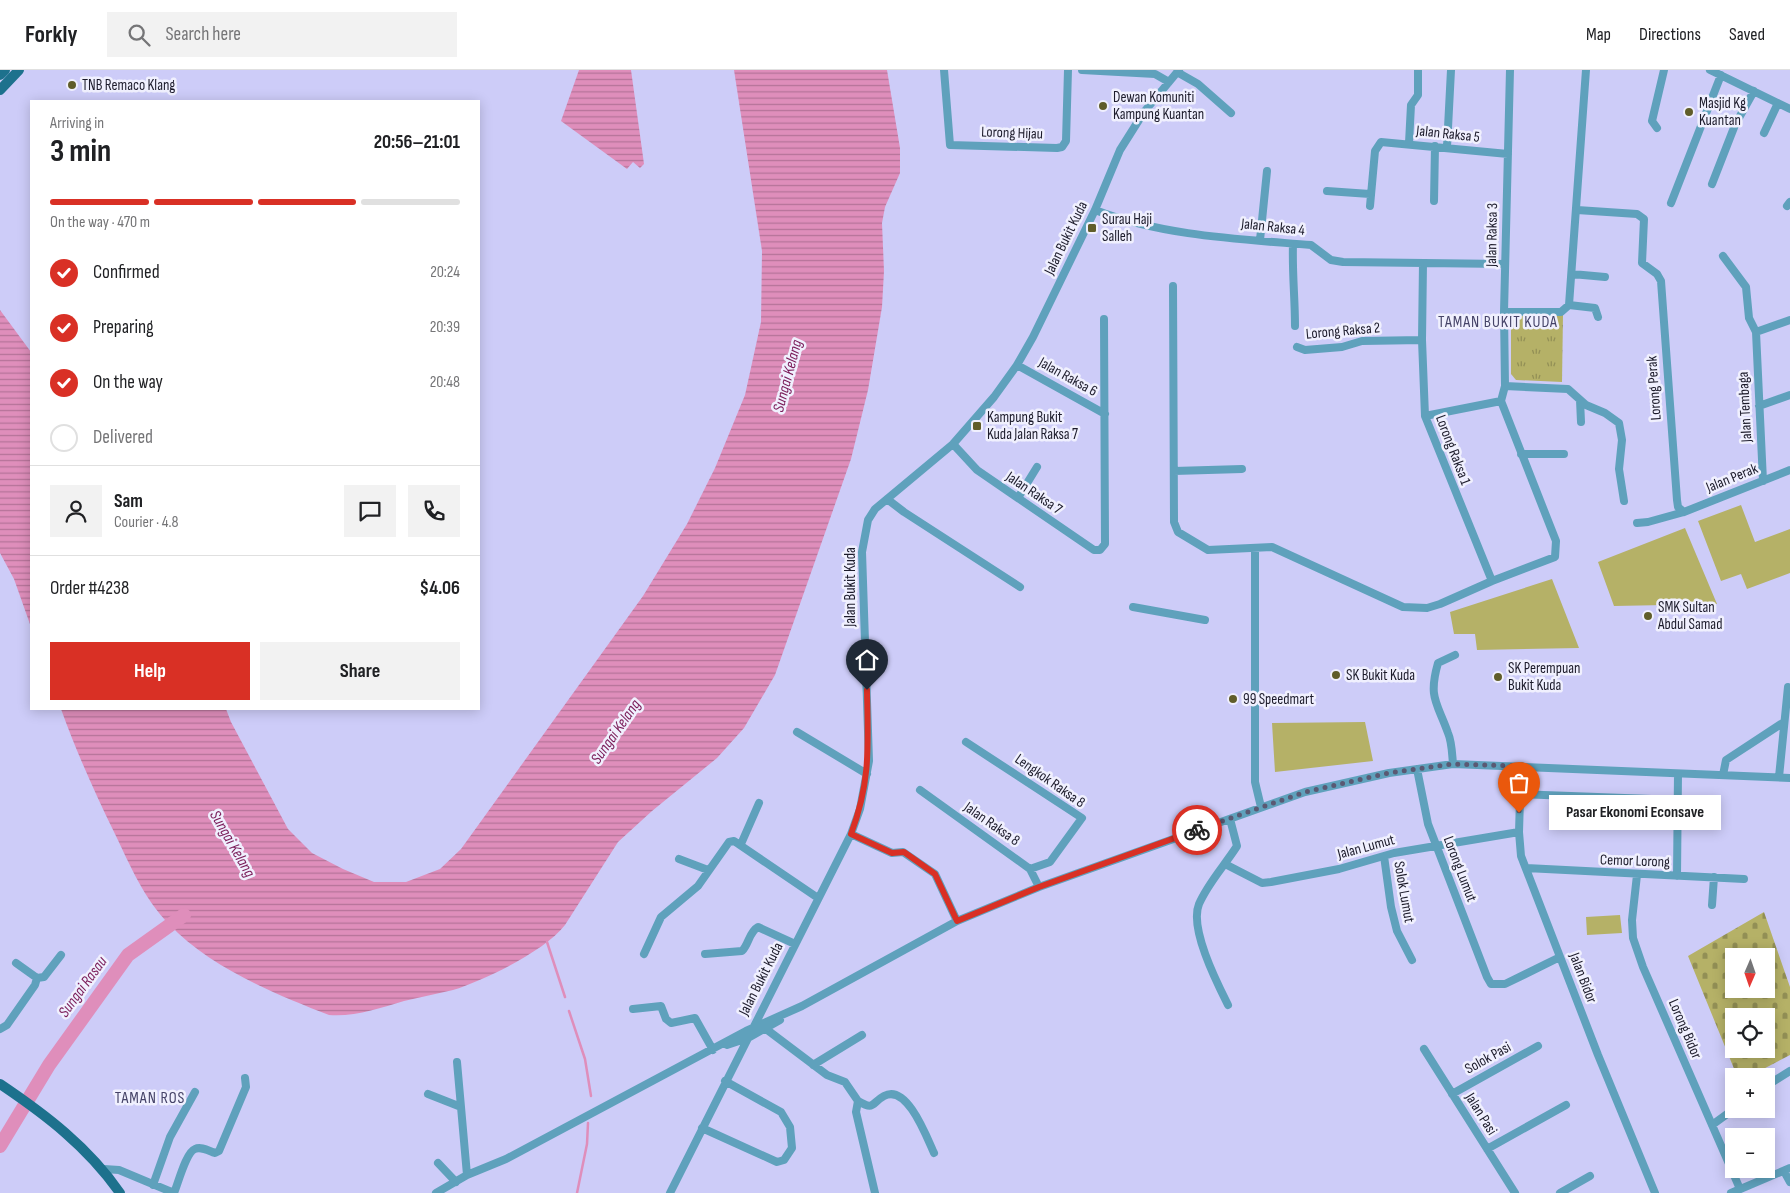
<!DOCTYPE html>
<html lang="en">
<head>
<meta charset="utf-8">
<style>
	body { margin:0; font-family:"Sofia Sans Condensed",sans-serif; background:#f2f2f2; color:#202124; height:100vh; display:flex; flex-direction:column; font-size:19px; white-space:nowrap }
	* { box-sizing:border-box; margin:0 }
	p { font-size:16px; color:#757577 }
	.icon { flex:none; width:28px; height:28px; fill:none; stroke:currentColor; stroke-width:2; stroke-linecap:round; stroke-linejoin:round }
	.map { position:relative; flex:1; overflow:hidden }
	.side { position:absolute; left:30px; top:30px; width:450px; height:610px; display:flex; flex-direction:column; background:#fff; border-radius:0px; box-shadow:0 2px 12px #0003 }
	.side>* { flex:none }
	.needle { width:32px; rotate:182deg }
	.controls { position:absolute; left:1725px; top:878px; display:grid; gap:10px }
	.controls a { display:grid; place-items:center; width:50px; height:50px; border-radius:0px; background:#fff; box-shadow:0 2px 12px #0003; font-size:25px }
	.pin { position:absolute; display:grid; place-items:center; width:42px; height:42px; color:#fff; margin:-51px -21px; border-radius:50% 50% 50% 0; rotate:-45deg; box-shadow:0 0 5px #0007 }
	.pin .icon { rotate:45deg }
	.courier { position:absolute; display:grid; place-items:center; width:50px; height:50px; margin:-25px; border:4px solid #d93025; border-radius:50%; background:#fff; color:#222; box-shadow:0 1px 6px #0007 }
	.bubble { position:absolute; height:35px; border-radius:0px; background:#fff; box-shadow:0 2px 12px #0003; font-size:16px; font-weight:700; line-height:35px; text-align:center }
	.headline em { font-style:normal; font-weight:700 }
	.headline div { display:flex; flex-direction:column-reverse }
	.headline { display:flex; align-items:center; justify-content:space-between; height:85px; padding:0 20px }
	h1 { font-size:32px; font-weight:700; line-height:38px }
	.bar { display:grid; grid-template-columns:repeat(4,1fr); gap:8px 5px; align-content:center; height:60px; padding:0 20px }
	.bar i { height:6px; border-radius:4px; background:#e0e0e0 }
	.bar .current { background:#d93025 }
	.bar p { grid-column:span 4 }
	.line { display:flex; align-items:center; gap:12px; padding:0 20px; border-top:1px solid #e0e0e0 }
	.line div { flex:1 }
	.round { display:grid; place-items:center; flex:none; width:52px; height:52px; border-radius:0px; background:#f2f2f2 }
	ol { padding:0 20px; list-style:none }
	li { display:flex; align-items:center; gap:15px; height:55px }
	li p { margin-inline-start:auto }
	li .icon { padding:5px; border-radius:50%; background:#d93025; color:#fff; stroke-width:4 }
	li:last-child { color:#757577 }
	li i { width:28px; height:28px; border:2px solid #e0e0e0; border-radius:50% }
	.primary-button { display:flex; gap:10px; margin-top:auto; padding:10px 20px }
	.primary-button a { flex:1; height:58px; border-radius:0px; background:#d93025; color:#fff; font-size:20px; font-weight:700; line-height:58px; text-align:center }
	.primary-button a+a { background:#f2f2f2; color:#202124 }
	header { display:flex; align-items:center; gap:30px; box-sizing:border-box; height:70px; padding:0 25px; background:#fff; border-bottom:1px solid #e0e0e0 }
	header strong { font-size:24px }
	nav { display:flex; gap:28px; margin-inline-start:auto; font-size:18px }
	.search { width:350px; height:45px; background:#f2f2f2; display:flex; align-items:center; gap:12px; box-sizing:border-box; padding:0 18px; border-radius:0px; color:#757577; font-size:19px }
	.map>svg:first-child { display:block }
	.green { fill:#b5b167 }
	.cemetery { fill:url(#cemetery-stones); fill-rule:evenodd }
	.park { fill:url(#park-tufts) }
	.water { fill:url(#water-rules) }
	.lines { fill:none; stroke-linecap:round; stroke-linejoin:round }
	.stream { stroke:#df8ebb; stroke-width:2.5 }
	.river { stroke:#df8ebb; stroke-width:14 }
	.minor { stroke:#5fa1bc; stroke-width:8 }
	.major { stroke:#1d718d; stroke-width:10 }
	.done { stroke:#5a5973; stroke-width:5; stroke-dasharray:0 9 }
	.route { stroke:#d93025; stroke-width:6 }
	.poi-dot { fill:#605d2a; stroke:#f0f0fe; stroke-width:2 }
	.labels { text-anchor:middle; dominant-baseline:central; stroke-width:5; stroke-linejoin:round; paint-order:stroke }
	.poi-label { font-size:15px; fill:#1c1b2b; stroke:#f0f0fe; text-anchor:start }
	.street-label { font-size:15px; fill:#1c1b2b; stroke:#f0f0fe }
	.neighbourhood-label { font-size:16px; letter-spacing:1px; fill:#454368; stroke:#f0f0fe }
	.water-label { font-size:16px; font-style:italic; fill:#7a1b58; stroke:#f0f0fe }
</style>
</head>
<body>
<header>
<strong>Forkly</strong>
<div class="search"><svg class="icon" aria-label="search" viewBox="0 0 24 24"><circle cx="10" cy="10" r="6"/><path d="M15 15l6 6"/></svg>Search here</div>
<nav><a>Map</a><a>Directions</a><a>Saved</a></nav>
</header>
<div class="map">
<svg width="1790" height="1123" viewBox="0 0 1790 1123">
	<defs>
		<pattern id="cemetery-stones" width="16" height="16" patternUnits="userSpaceOnUse" patternTransform="scale(1.25)"><rect width="16" height="16" fill="#b5b167"/><path d="M2 7V4a2 2 0 0 1 4 0v3zM10 15v-3a2 2 0 0 1 4 0v3z" fill="#928f55"/></pattern>
		<pattern id="park-tufts" width="24" height="20" patternUnits="userSpaceOnUse" patternTransform="scale(1.25)"><rect width="24" height="20" fill="#b5b167"/><path d="M3 7l-1-3M5 7V3M7 7l1-3M15 17l-1-3M17 17v-4M19 17l1-3" fill="none" stroke="#928f55"/></pattern>
		<pattern id="water-rules" width="6" height="5" patternUnits="userSpaceOnUse" patternTransform="scale(1.25)"><rect width="6" height="5" fill="#df8ebb"/><path d="M0 2.5h6" fill="none" stroke="#b47398"/></pattern>
	</defs>
	<rect width="100%" height="100%" fill="#cdccf8"/>
	<!-- green -->
	<path class="green" d="M 1741,435 L 1755,472 L 1790,459 L 1790,503 L 1747,519 L 1741,504 L 1721,511 L 1698,451 Z
		M 1685,458 L 1717,534 L 1614,536 L 1598,492 Z
		M 1552,509 L 1579,578 L 1477,580 L 1475,564 L 1454,564 L 1450,542 Z
		M 1365,652 L 1373,691 L 1275,702 L 1272,653 Z
		M 1620,845 L 1622,863 L 1587,865 L 1586,847 Z"/>
	<!-- cemetery -->
	<path class="cemetery" d="M 1764,842 L 1790,917 L 1790,985 L 1750,1006 L 1737,1006 L 1688,886 ZM 1734,886 L 1766,886 L 1766,919 L 1734,919 ZM 1734,946 L 1766,946 L 1766,979 L 1734,979 Z"/>
	<!-- park -->
	<path class="park" d="M 1511,245 L 1563,245 L 1562,312 L 1516,310 L 1511,304 Z"/>
	<!-- water -->
	<path class="water" d="M 579,0 L 631,0 L 644,94 L 640,98 L 633,92 L 627,99 L 561,51 Z
		M 734,0 L 887,0 L 900,78 L 900,103 L 885,137 L 882,153 L 884,201 L 882,237 L 868,320 L 851,389 L 775,605 L 744,658 L 717,688 L 652,741 L 618,772 L 565,855 C 545,881 485,910 453,920 C 437,924 420,927 404,931 C 380,938 355,947 329,945 C 275,924 209,897 169,854 C 144,829 130,795 115,764 C 95,723 76,681 61,639 L 226,639 L 231,652 L 288,759 L 312,783 L 343,799 L 374,812 L 406,812 L 440,799 L 461,779 L 643,526 L 687,454 L 715,398 L 745,325 L 761,252 L 762,181 Z
		M 0,240 L 31,282 L 31,557 L 14,509 L 0,483 Z"/>
	<g class="lines">
		<!-- stream -->
		<path class="stream" d="M 547,872 L 565,927
			M 569,941 L 585,989 L 591,1026
			M 577,1123 L 587,1074 L 588,1053"/>
		<!-- river -->
		<path class="river" d="M 0,1076 L 49,995 L 128,885 L 184,845"/>
		<!-- minor -->
		<path class="minor" d="M 944,0 L 950,75 L 1057,78 L 1062,77 L 1066,71 L 1068,0
			M 1082,0 L 1155,4 L 1169,12
			M 1710,0 L 1790,39
			M 1177,2 L 1198,14 L 1231,43
			M 1657,58 L 1652,51 L 1664,0
			M 1764,63 L 1778,33
			M 1409,73 L 1411,35 L 1418,25 L 1418,0
			M 1447,77 L 1451,0
			M 1712,114 L 1735,55 L 1754,21
			M 1327,121 L 1370,124
			M 1434,131 L 1435,76
			M 1671,133 L 1721,5
			M 1370,136 L 1375,81 L 1381,72 L 1508,84
			M 1787,136 L 1790,132
			M 1095,140 C 1163,166 1239,169 1311,175 L 1331,190 L 1343,192 L 1505,194
			M 1577,140 L 1637,144 L 1644,149 L 1642,193 L 1657,204 L 1661,211 L 1677,430 L 1678,437 L 1684,442
			M 1260,170 L 1267,101
			M 1293,174 C 1292,202 1295,228 1295,256
			M 1723,186 L 1746,217 L 1749,248 L 1756,262 L 1763,411
			M 1423,193 L 1422,270 L 1425,346 L 1492,511
			M 1572,204 L 1605,207
			M 1173,216 L 1174,452 L 1178,462 L 1208,480 L 1272,477 L 1403,537 L 1427,538 L 1440,534 L 1492,511 L 1555,487 L 1556,471 L 1501,331 L 1425,346
			M 1569,235 L 1595,238 L 1598,247
			M 1504,242 L 1561,242 L 1569,235 L 1586,0
			M 1756,262 L 1790,250
			M 1297,277 L 1305,280 L 1342,277 L 1362,271 L 1422,270
			M 1017,295 L 1105,344
			M 1505,316 L 1568,319 L 1586,335 L 1605,343 L 1619,353 L 1622,370 L 1619,399 L 1624,431
			M 1580,330 L 1581,352
			M 1501,331 L 1505,316 L 1504,242 L 1510,0
			M 1759,336 L 1790,325
			M 953,374 L 977,400 L 1094,480 L 1100,480 L 1105,474 L 1104,249
			M 1521,384 L 1564,384
			M 1174,401 L 1242,399
			M 1018,428 L 1037,397
			M 887,429 L 904,442 L 1020,517
			M 1637,453 L 1648,452 L 1684,442 L 1790,400
			M 1255,478 L 1255,712 L 1261,737
			M 1133,537 L 1205,550
			M 797,662 L 867,704
			M 966,672 L 1082,748 L 1050,792 L 1030,799
			M 1453,694 C 1452,684 1452,672 1448,663 C 1437,632 1428,628 1438,593 L 1455,585
			M 1521,696 L 1519,762 L 1521,786 L 1598,985 L 1655,1123
			M 1417,699 L 1428,754 L 1487,907 L 1491,914 L 1505,914 L 1560,887
			M 1723,705 L 1726,690 L 1784,652
			M 1779,707 L 1788,617
			M 920,720 L 1030,799 L 1039,817
			M 1520,724 L 1678,730
			M 851,764 L 892,783 L 903,782 L 935,804 L 957,851
			M 741,774 L 759,733
			M 1384,786 L 1391,837 L 1397,861 L 1412,890
			M 679,789 L 708,800
			M 1225,794 L 1262,813 L 1271,812 L 1339,799 L 1394,783 L 1519,762
			M 1526,798 L 1744,809
			M 1637,805 L 1632,850 L 1633,868 L 1643,897 L 1740,1119
			M 1677,806 L 1678,704
			M 1712,835 L 1714,807
			M 644,884 L 661,847 L 698,816 L 729,772 L 734,771 L 818,828
			M 705,884 L 742,881 C 749,874 749,862 758,857 L 795,874
			M 37,908 L 44,907 L 61,885
			M 1228,935 C 1217,913 1189,858 1199,834 C 1208,813 1225,795 1237,776 L 1230,749
			M 633,939 L 661,936 L 666,949 L 671,953 L 695,948 L 713,980
			M 0,959 L 7,955 L 35,915 L 37,908 L 16,893
			M 766,959 L 827,1005 L 845,1012 L 858,1031 L 856,1042 L 875,1123
			M 727,975 L 748,968 L 780,950
			M 1424,979 L 1515,1123
			M 457,992 L 461,1037
			M 813,995 L 862,965
			M 1766,1016 L 1790,1001
			M 428,1024 L 461,1037 L 467,1105
			M 1452,1024 L 1538,976
			M 858,1031 C 875,1041 871,1033 884,1026 C 907,1013 927,1068 934,1083
			M 1712,1055 L 1734,1039
			M 702,1058 L 777,1092 L 784,1090 L 792,1078 L 790,1057 L 781,1042 L 725,1011
			M 1487,1079 L 1566,1035
			M 438,1093 L 456,1112
			M 104,1099 L 119,1100 L 174,1123
			M 1784,1101 L 1790,1112
			M 153,1115 L 170,1067 L 195,1022
			M 174,1123 C 178,1114 186,1082 195,1079 C 201,1076 209,1081 215,1083 L 219,1081 L 246,1017 L 245,1008
			M 436,1123 L 467,1105 L 506,1089 L 746,961 L 802,936 L 957,851 L 1039,817 L 1305,722 L 1389,703 L 1453,694 L 1790,708
			M 670,1123 L 851,764 L 860,739 L 869,691 L 862,482 L 868,450 L 875,439 L 953,374 L 994,327 L 1017,295 L 1033,267 L 1095,140 L 1120,80 L 1144,42 L 1179,0
			M 1560,1123 L 1590,1106
			M 1731,1123 L 1790,1098"/>
		<!-- major -->
		<path class="major" d="M 0,5 L 5,0
			M 0,20 L 19,0
			M 0,1014 C 46,1045 88,1077 120,1123"/>
	</g>
	<g class="lines">
		<!-- done -->
		<path class="done" d="M 1197,760 L 1305,722 L 1389,703 L 1453,694 L 1521,696 L 1519,743"/>
		<!-- route -->
		<path class="route" d="M 867,620 C 868,675 871,711 851,764 L 892,783 L 904,782 L 935,804 L 957,851 L 1039,817 L 1197,760"/>
	</g>
	<!-- markers -->
	<g class="poi-dot">
		<circle cx="72" cy="15" r="5"/>
		<circle cx="1103" cy="36" r="5"/>
		<circle cx="1689" cy="42" r="5"/>
		<rect x="1087" y="153" width="10" height="10" rx="2.5"/>
		<rect x="972" y="351" width="10" height="10" rx="2.5"/>
		<circle cx="1648" cy="546" r="5"/>
		<circle cx="1336" cy="605" r="5"/>
		<circle cx="1498" cy="607" r="5"/>
		<circle cx="1233" cy="629" r="5"/>
	</g>
	<g class="labels">
		<!-- poi labels -->
		<g class="poi-label">
			<text x="82" y="15">TNB Remaco Klang</text>
			<text x="1113" y="27">Dewan Komuniti<tspan x="1113" dy="17">Kampung Kuantan</tspan></text>
			<text x="1699" y="33">Masjid Kg<tspan x="1699" dy="17">Kuantan</tspan></text>
			<text x="1102" y="149">Surau Haji<tspan x="1102" dy="17">Salleh</tspan></text>
			<text x="987" y="347">Kampung Bukit<tspan x="987" dy="17">Kuda Jalan Raksa 7</tspan></text>
			<text x="1658" y="537">SMK Sultan<tspan x="1658" dy="17">Abdul Samad</tspan></text>
			<text x="1508" y="598">SK Perempuan<tspan x="1508" dy="17">Bukit Kuda</tspan></text>
			<text x="1346" y="605">SK Bukit Kuda</text>
			<text x="1243" y="629">99 Speedmart</text>
		</g>
		<!-- street labels -->
		<g class="street-label">
			<text transform="translate(1012 63) rotate(2)">Lorong Hijau</text>
			<text transform="translate(1448 64) rotate(6)">Jalan Raksa 5</text>
			<text transform="translate(1273 157) rotate(6)">Jalan Raksa 4</text>
			<text transform="translate(1492 165) rotate(-89)">Jalan Raksa 3</text>
			<text transform="translate(1066 168) rotate(-64)">Jalan Bukit Kuda</text>
			<text transform="translate(1343 261) rotate(-5)">Lorong Raksa 2</text>
			<text transform="translate(1068 307) rotate(29)">Jalan Raksa 6</text>
			<text transform="translate(1654 318) rotate(-94)">Lorong Perak</text>
			<text transform="translate(1745 337) rotate(-93)">Jalan Tembaga</text>
			<text transform="translate(1453 380) rotate(69)">Lorong Raksa 1</text>
			<text transform="translate(1732 408) rotate(-22)">Jalan Perak</text>
			<text transform="translate(1034 423) rotate(34)">Jalan Raksa 7</text>
			<text transform="translate(850 517) rotate(-90)">Jalan Bukit Kuda</text>
			<text transform="translate(1050 711) rotate(35)">Lengkok Raksa 8</text>
			<text transform="translate(992 754) rotate(35)">Jalan Raksa 8</text>
			<text transform="translate(1366 777) rotate(-15)">Jalan Lumut</text>
			<text transform="translate(1635 791) rotate(2)">Cemor Lorong</text>
			<text transform="translate(1460 799) rotate(69)">Lorong Lumut</text>
			<text transform="translate(1404 822) rotate(80)">Solok Lumut</text>
			<text transform="translate(1583 908) rotate(69)">Jalan Bidor</text>
			<text transform="translate(761 909) rotate(-63)">Jalan Bukit Kuda</text>
			<text transform="translate(1685 959) rotate(67)">Lorong Bidor</text>
			<text transform="translate(1488 988) rotate(-29)">Solok Pasi</text>
			<text transform="translate(1481 1044) rotate(58)">Jalan Pasi</text>
		</g>
		<!-- neighbourhood labels -->
		<g class="neighbourhood-label">
			<text x="1498" y="252">TAMAN BUKIT KUDA</text>
			<text x="150" y="1028">TAMAN ROS</text>
		</g>
		<!-- water labels -->
		<g class="water-label">
			<text transform="translate(788 306) rotate(-75)">Sungai Kelang</text>
			<text transform="translate(616 662) rotate(-55)">Sungai Kelang</text>
			<text transform="translate(232 774) rotate(60)">Sungai Kelang</text>
			<text transform="translate(83 917) rotate(-54)">Sungai Rasau</text>
		</g>
	</g>
</svg>
<div class="controls">
<a><svg class="needle" viewBox="-14 -14 28 28"><path d="M0-13l5 13h-10z" fill="#e53935"/><path d="M0 13l5-13h-10z" fill="#757577"/></svg></a>
<a><svg class="icon" aria-label="locate" viewBox="0 0 24 24"><circle cx="12" cy="12" r="6"/><path d="M12 2v4M12 18v4M2 12h4M18 12h4"/></svg></a>
<a>+</a>
<a>−</a>
</div>
<div class="pin" style="left:1519px;top:743px;background:#ea580c"><svg class="icon" aria-label="bag" viewBox="0 0 24 24"><path d="M5 8h14l-1 12H6zM9 8a3 3 0 0 1 6 0"/></svg></div>
<div class="pin" style="left:867px;top:620px;background:#1f2937"><svg class="icon" aria-label="home" viewBox="0 0 24 24"><path d="M3 11l9-7 9 7M6 9v11h12V9"/></svg></div>
<div class="courier" style="left:1197px;top:760px"><svg class="icon" aria-label="bike" viewBox="0 0 24 24"><circle cx="6" cy="16" r="4"/><circle cx="18" cy="16" r="4"/><path d="M6 16l4-8h5l3 8M10 8l3 8H6M13 5h3"/></svg></div>
<div class="bubble" style="left:1549px;top:725px;width:172px">Pasar Ekonomi Econsave</div>
<section class="side">
<div class="headline"><div><h1>3 min</h1><p>Arriving in</p></div><em>20:56–21:01</em></div>
<div class="bar"><i class="current"></i><i class="current"></i><i class="current"></i><i></i><p>On the way · 470 m</p></div>
<ol>
<li><svg class="icon" aria-label="check" viewBox="0 0 24 24"><path d="M5 12l5 5 9-10"/></svg>Confirmed<p>20:24</p></li>
<li><svg class="icon" aria-label="check" viewBox="0 0 24 24"><path d="M5 12l5 5 9-10"/></svg>Preparing<p>20:39</p></li>
<li><svg class="icon" aria-label="check" viewBox="0 0 24 24"><path d="M5 12l5 5 9-10"/></svg>On the way<p>20:48</p></li>
<li><i></i>Delivered</li>
</ol>
<div class="line" style="height:90px"><a class="round"><svg class="icon" aria-label="person" viewBox="0 0 24 24"><circle cx="12" cy="8" r="4"/><path d="M4 21q1-7 8-7t8 7"/></svg></a><div><b>Sam</b><p>Courier · 4.8</p></div><a class="round"><svg class="icon" aria-label="chat" viewBox="0 0 24 24"><path d="M4 5h16v11H9l-5 4z"/></svg></a><a class="round"><svg class="icon" aria-label="phone" viewBox="0 0 24 24"><path d="M5 4h4l2 5-3 2q2 4 5 5l2-3 5 2v4C11 20 4 13 5 4z"/></svg></a></div>
<div class="line" style="height:65px"><div>Order #4238</div><b>$4.06</b></div>
<div class="primary-button"><a>Help</a><a>Share</a></div>
</section>
</div>
</body>
</html>
